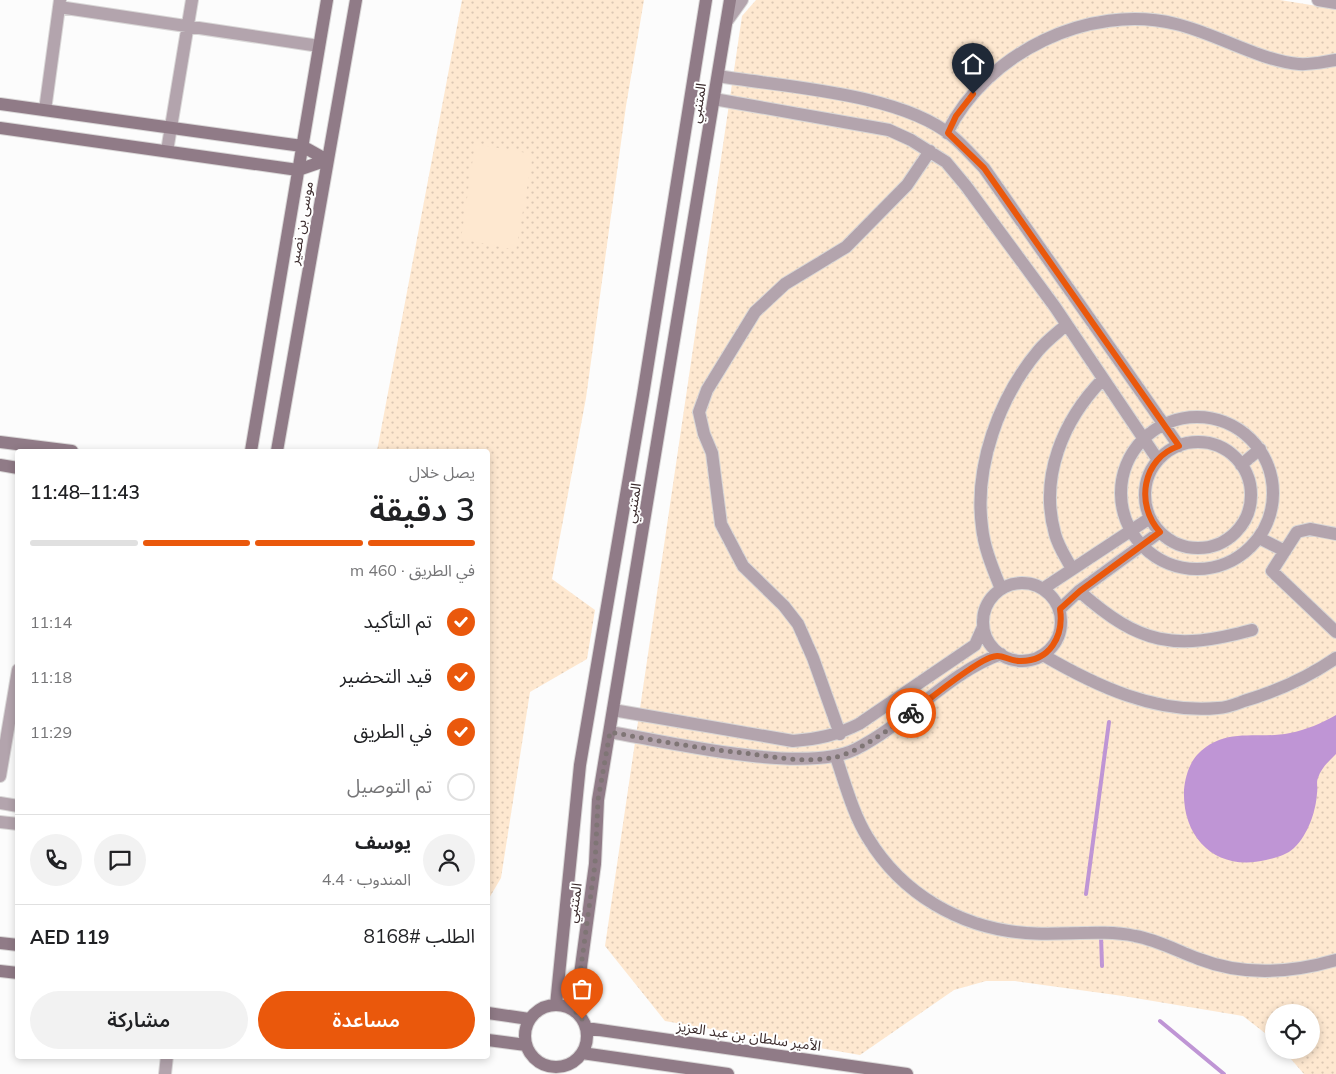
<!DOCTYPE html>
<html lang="ar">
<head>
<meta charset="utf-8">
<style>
	body { margin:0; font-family:Mulish,"Noto Sans Arabic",sans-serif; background:#f2f2f2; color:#202124; direction:rtl; height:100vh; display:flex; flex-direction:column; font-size:19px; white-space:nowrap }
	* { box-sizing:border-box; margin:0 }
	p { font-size:16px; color:#757577 }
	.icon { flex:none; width:28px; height:28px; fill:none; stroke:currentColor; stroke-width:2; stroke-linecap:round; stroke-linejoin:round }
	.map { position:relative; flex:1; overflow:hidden; direction:ltr }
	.sheet { position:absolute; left:15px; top:449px; width:475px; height:610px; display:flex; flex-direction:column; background:#fff; border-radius:5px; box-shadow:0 2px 8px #0003; direction:rtl }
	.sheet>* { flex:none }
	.tools { position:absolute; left:1265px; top:1004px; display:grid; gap:10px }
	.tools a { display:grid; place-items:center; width:55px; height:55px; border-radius:50%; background:#fff; box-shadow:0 2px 8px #0003; font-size:25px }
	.pin { position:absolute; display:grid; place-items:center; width:42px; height:42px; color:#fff; margin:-51px -21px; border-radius:50% 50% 50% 0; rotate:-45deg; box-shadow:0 0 5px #0007 }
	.pin .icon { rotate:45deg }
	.courier { position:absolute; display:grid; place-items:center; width:50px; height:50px; margin:-25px; border:4px solid #ea580c; border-radius:50%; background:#fff; color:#222; box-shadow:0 1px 6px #0007 }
	.headline em { font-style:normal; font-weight:600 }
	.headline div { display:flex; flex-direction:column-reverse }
	.headline { display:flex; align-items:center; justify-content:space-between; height:85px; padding:0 15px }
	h1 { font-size:32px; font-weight:600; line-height:38px }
	.bar { display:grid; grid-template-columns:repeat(4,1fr); gap:8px 5px; align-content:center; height:60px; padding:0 15px }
	.bar i { height:6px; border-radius:4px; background:#e0e0e0 }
	.bar .selected { background:#ea580c }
	.bar p { grid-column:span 4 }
	.line { display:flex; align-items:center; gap:12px; padding:0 15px; border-top:1px solid #e0e0e0 }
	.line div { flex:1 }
	.round { display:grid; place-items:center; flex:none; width:52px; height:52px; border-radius:26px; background:#f2f2f2 }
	ol { padding:0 15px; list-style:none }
	li { display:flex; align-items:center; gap:15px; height:55px }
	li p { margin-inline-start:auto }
	li .icon { padding:5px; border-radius:50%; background:#ea580c; color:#fff; stroke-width:4 }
	li:last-child { color:#757577 }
	li i { width:28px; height:28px; border:2px solid #e0e0e0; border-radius:50% }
	.cta { display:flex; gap:10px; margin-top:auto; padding:10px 15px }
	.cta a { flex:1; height:58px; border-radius:30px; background:#ea580c; color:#fff; font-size:20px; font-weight:600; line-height:58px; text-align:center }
	.cta a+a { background:#f2f2f2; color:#202124 }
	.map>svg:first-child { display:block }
	.grass { fill:url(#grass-dots) }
	.garden { fill:#fee8d0 }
	.water { fill:#bf95d5 }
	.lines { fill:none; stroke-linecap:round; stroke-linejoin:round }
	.stream { stroke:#bf95d5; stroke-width:4 }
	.street-casing { stroke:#d9d7d7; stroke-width:14 }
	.secondary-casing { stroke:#d9d7d7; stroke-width:14 }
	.street { stroke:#b3a4ad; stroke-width:12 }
	.secondary { stroke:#907b87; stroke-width:12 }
	.done { stroke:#7f7575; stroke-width:5; stroke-dasharray:0 9 }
	.route { stroke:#ea580c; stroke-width:6 }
	.labels { text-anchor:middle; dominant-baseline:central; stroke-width:4; stroke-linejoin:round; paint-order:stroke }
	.street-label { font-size:14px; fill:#3b2c2d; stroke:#fff }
</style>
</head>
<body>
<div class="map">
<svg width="1336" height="1074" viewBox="0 0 1336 1074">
	<defs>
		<pattern id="grass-dots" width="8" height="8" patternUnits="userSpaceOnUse" patternTransform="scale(1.25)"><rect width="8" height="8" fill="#fee8d0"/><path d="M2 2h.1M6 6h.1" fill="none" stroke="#dbc7b3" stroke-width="1.8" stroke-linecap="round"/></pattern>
	</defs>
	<rect width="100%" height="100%" fill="#fcfcfc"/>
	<!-- grass -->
	<path class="grass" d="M 462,0 L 644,0 L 626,106 L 586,398 L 552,579 L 595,610 L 587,659 L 530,692 L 501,878 L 488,900 L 488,451 L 377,451 Z
		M 756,0 L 1280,0 L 1336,9 L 1336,1074 L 1304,1074 L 1283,1050 L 1311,1050 L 1311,1012 L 1274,1012 L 1274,1040 L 1243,1016 L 1123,996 L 1015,981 L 986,981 L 954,990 L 860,1055 L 665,1021 L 605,946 L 742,16 Z"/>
	<!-- garden -->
	<path class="garden" d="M 475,144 L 533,154 L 516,250 L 461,239 Z"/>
	<!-- water -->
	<path class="water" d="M 1336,715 L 1336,754 C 1329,761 1321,768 1318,778 C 1316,782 1318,788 1317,793 C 1316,811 1308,835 1294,848 C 1287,855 1275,858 1266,860 C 1217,872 1182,839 1184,790 C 1185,778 1189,764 1197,755 C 1225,726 1255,740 1290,733 C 1306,730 1322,723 1336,715 Z"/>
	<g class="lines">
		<!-- stream -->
		<path class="stream" d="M 1086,894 L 1109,722
			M 1101,936 L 1102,966
			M 1160,1021 L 1224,1074"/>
		<defs>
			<path id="street" d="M 1318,0 L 1336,3
				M 59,7 L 319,46
				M 727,21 L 742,0
				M 718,76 C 784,87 900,93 952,136 C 963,145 974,158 984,168 L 1179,446
				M 714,99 L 889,130 L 911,140 L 946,162 L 966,186 L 1055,307 L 1158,460
				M 45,110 L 60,0
				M 947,133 C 987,52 1089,3 1176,24 C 1215,33 1260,61 1299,64 C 1311,65 1323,62 1336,60
				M 167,151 L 192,0
				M1121 493a76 76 0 1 1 152 0a76 76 0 1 1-152 0Z
				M1145 495a53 53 0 1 1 106 0a53 53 0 1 1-106 0Z
				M 1241,465 L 1260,449
				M 1336,534 L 1310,529 L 1297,532 L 1272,571 L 1336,632
				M 1259,538 L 1285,551
				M 1072,569 C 1066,558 1058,546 1055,534 C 1039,477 1063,420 1103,379
				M983 622a39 39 0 1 1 78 0a39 39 0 1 1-78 0Z
				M 1044,588 L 1150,518
				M 1001,589 C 993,569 984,548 982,527 C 974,466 999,398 1038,351 C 1046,341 1057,333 1066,325
				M 1079,591 C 1140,645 1174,651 1252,630
				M 1060,609 L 1079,591 L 1160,532
				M 1043,655 C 1096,686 1156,714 1218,708 C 1227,708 1236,704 1244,701 C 1278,691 1307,678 1336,658
				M 613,710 L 793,741 C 818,739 837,735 859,724 L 975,645 L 983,627
				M 610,732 C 668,742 805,775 856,749 C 906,724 949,672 1001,654
				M 840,734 L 813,658 L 798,624 L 784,606 L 743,566 L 721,524 L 712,453 L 704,434 L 699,412 L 707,390 L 755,312 L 785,284 L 846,247 L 907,185 L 930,151
				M 836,757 C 845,783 853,814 868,838 C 902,894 960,928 1026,933 C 1061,936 1102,929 1135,936 C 1158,940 1177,951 1199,959 C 1243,976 1291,973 1336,960
				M 0,776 L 18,670
				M 0,803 L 18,806
				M 0,822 L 18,824
				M 165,1074 L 167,1056"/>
			<path id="secondary" d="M 0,104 L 302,146 L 327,160
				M 0,128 L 298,170 L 327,160
				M 0,442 L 72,451
				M 251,451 L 327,0
				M 277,451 L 356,0
				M 0,465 L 18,468
				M 0,943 L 18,945
				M 0,971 L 18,973
				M525 1036a31 31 0 1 1 62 0a31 31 0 1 1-62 0Z
				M 556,1005 L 580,765 L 643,395 L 706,0
				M 575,1011 L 595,864 L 598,800 L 730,0
				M 488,1013 L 529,1019
				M 586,1028 L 907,1074
				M 488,1040 L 526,1045
				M 582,1053 L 728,1074"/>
		</defs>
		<!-- street casing -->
		<use href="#street" class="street-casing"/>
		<!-- secondary casing -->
		<use href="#secondary" class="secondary-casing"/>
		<!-- street -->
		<use href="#street" class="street"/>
		<!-- secondary -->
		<use href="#secondary" class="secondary"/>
	</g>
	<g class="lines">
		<!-- done -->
		<path class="done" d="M 582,1019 L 575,1011 L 595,864 L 598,800 L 610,732 C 657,741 704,749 752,754 C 779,758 809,763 836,757 C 859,752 891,728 911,713"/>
		<!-- route -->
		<path class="route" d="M 911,713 C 934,696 958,675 983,661 C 1002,650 1003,660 1019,661 C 1050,662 1064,636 1060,609 L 1080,591 L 1160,532 C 1135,505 1142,458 1179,446 L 984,168 L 948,133 L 956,116 L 973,94"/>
	</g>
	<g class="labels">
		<!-- street labels -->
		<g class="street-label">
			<text transform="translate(698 103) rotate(-81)">المتنبي</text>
			<text transform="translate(301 223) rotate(-80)">موسى بن نصير</text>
			<text transform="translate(633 503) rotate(-81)">المتنبي</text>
			<text transform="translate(574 903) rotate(-82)">المتنبي</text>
			<text transform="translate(749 1036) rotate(8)">الأمير سلطان بن عبد العزيز</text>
		</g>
	</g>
</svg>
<div class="tools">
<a><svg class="icon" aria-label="locate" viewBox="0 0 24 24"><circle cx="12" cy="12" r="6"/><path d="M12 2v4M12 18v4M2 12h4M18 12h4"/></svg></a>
</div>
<div class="pin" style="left:582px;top:1019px;background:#ea580c"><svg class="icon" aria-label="bag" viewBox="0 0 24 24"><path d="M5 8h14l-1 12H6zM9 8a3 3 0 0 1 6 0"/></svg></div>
<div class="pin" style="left:973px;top:94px;background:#1f2937"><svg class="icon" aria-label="home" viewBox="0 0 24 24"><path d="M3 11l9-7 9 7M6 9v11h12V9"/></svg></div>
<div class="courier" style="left:911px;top:713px"><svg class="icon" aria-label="bike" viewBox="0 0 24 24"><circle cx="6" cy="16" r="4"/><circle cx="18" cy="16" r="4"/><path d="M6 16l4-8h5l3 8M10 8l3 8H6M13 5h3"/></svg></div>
<section class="sheet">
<div class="headline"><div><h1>3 دقيقة</h1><p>يصل خلال</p></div><em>11:43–11:48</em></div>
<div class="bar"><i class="selected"></i><i class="selected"></i><i class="selected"></i><i></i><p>في الطريق · 460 m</p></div>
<ol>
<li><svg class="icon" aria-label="check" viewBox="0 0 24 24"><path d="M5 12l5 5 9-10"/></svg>تم التأكيد<p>11:14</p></li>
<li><svg class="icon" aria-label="check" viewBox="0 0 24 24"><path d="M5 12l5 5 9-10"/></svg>قيد التحضير<p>11:18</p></li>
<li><svg class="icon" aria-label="check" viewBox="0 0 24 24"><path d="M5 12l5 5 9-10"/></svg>في الطريق<p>11:29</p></li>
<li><i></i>تم التوصيل</li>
</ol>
<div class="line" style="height:90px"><a class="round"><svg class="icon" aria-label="person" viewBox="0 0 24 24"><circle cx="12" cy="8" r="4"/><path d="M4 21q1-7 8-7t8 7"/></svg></a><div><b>يوسف</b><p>المندوب · 4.4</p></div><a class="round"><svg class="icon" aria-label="chat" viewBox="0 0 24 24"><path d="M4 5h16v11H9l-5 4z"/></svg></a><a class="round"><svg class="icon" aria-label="phone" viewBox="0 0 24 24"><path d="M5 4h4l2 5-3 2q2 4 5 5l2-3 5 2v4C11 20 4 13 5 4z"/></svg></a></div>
<div class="line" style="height:65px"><div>الطلب #8168</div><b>AED 119</b></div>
<div class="cta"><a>مساعدة</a><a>مشاركة</a></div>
</section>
</div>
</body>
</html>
